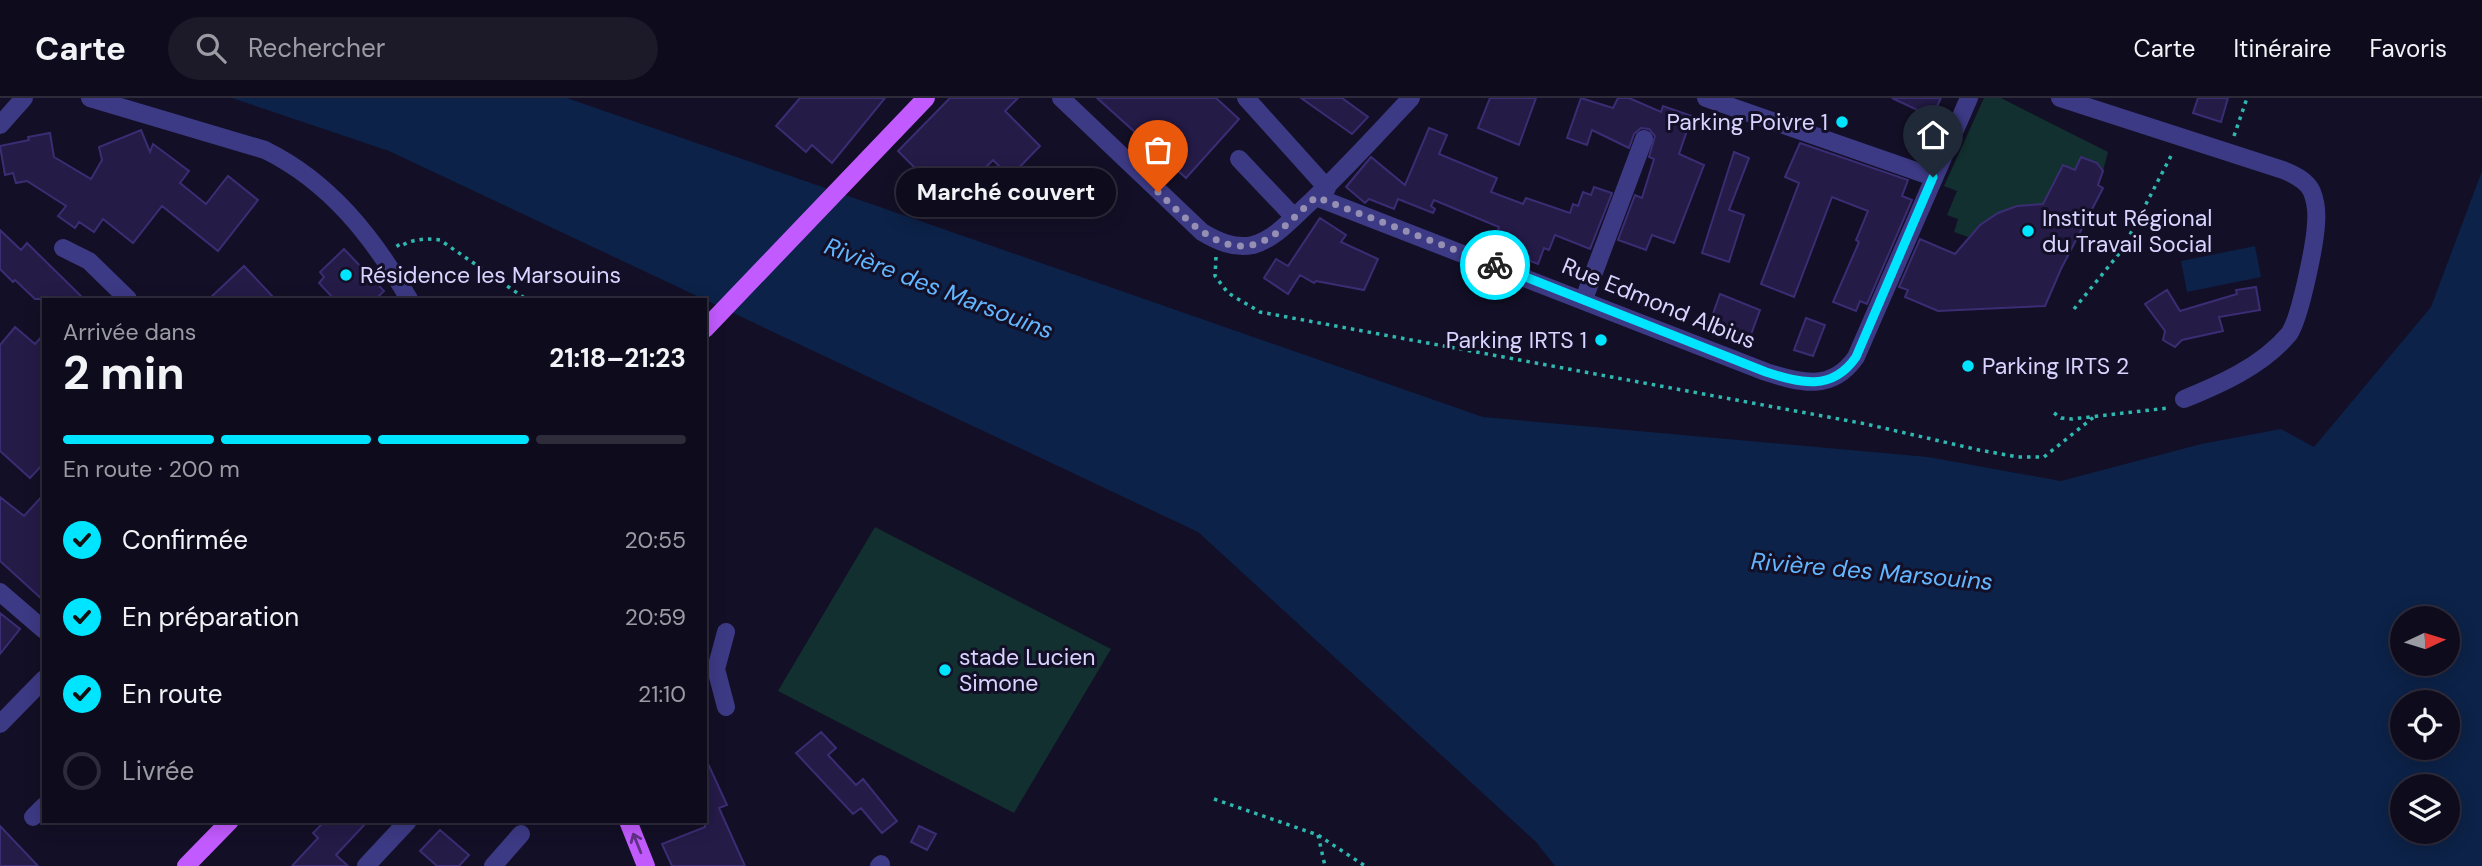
<!DOCTYPE html>
<html lang="fr">
<head>
<meta charset="utf-8">
<style>
	body { margin:0; font-family:"DM Sans",sans-serif; background:#1c1929; color:#f1f3f6; height:100vh; display:flex; flex-direction:column; font-size:26px; white-space:nowrap }
	* { box-sizing:border-box; margin:0 }
	p { font-size:23px; color:#9b9ba3 }
	.icon { flex:none; width:38px; height:38px; fill:none; stroke:currentColor; stroke-width:2; stroke-linecap:round; stroke-linejoin:round }
	.map { position:relative; flex:1; overflow:hidden }
	.panel { position:absolute; left:42px; top:200px; width:665px; height:525px; display:flex; flex-direction:column; background:#0e0b1c; border-radius:0px; box-shadow:0 4px 18px #0003,0 0 0 2px #2e2b3b }
	.panel>* { flex:none }
	.needle { width:46px; rotate:86deg }
	.controls { position:absolute; left:2390px; top:508px; display:grid; gap:14px }
	.controls a { display:grid; place-items:center; width:70px; height:70px; border-radius:50%; background:#0e0b1c; box-shadow:0 4px 18px #0003,0 0 0 2px #2e2b3b; font-size:35px }
	.pin { position:absolute; display:grid; place-items:center; width:60px; height:60px; color:#fff; margin:-72px -30px; border-radius:50% 50% 50% 0; rotate:-45deg; box-shadow:0 0 7px #0007 }
	.pin .icon { rotate:45deg }
	.courier { position:absolute; display:grid; place-items:center; width:70px; height:70px; margin:-35px; border:5px solid #00e5ff; border-radius:50%; background:#fff; color:#222; box-shadow:0 2px 9px #0007 }
	.bubble { position:absolute; height:49px; border-radius:24px; background:#0e0b1c; box-shadow:0 4px 18px #0003,0 0 0 2px #2e2b3b; font-size:23px; font-weight:700; line-height:49px; text-align:center }
	.overview em { font-style:normal; font-weight:700 }
	.overview div { display:flex; flex-direction:column-reverse }
	.overview { display:flex; align-items:center; justify-content:space-between; height:119px; padding:0 21px }
	h1 { font-size:46px; font-weight:700; line-height:52px }
	.bar { display:grid; grid-template-columns:repeat(4,1fr); gap:10px 7px; align-content:center; height:84px; padding:0 21px }
	.bar i { height:9px; border-radius:5px; background:#2e2b3b }
	.bar .current { background:#00e5ff }
	.bar p { grid-column:span 4 }
	ol { padding:0 21px; list-style:none }
	li { display:flex; align-items:center; gap:21px; height:77px }
	li p { margin-inline-start:auto }
	li .icon { padding:7px; border-radius:50%; background:#00e5ff; color:#111; stroke-width:4 }
	li:last-child { color:#9b9ba3 }
	li i { width:38px; height:38px; border:4px solid #2e2b3b; border-radius:50% }
	header { display:flex; align-items:center; gap:42px; box-sizing:border-box; height:98px; padding:0 35px; background:#0e0b1c; border-bottom:2px solid #2e2b3b }
	header strong { font-size:33px }
	nav { display:flex; gap:38px; margin-inline-start:auto; font-size:24px }
	.search { width:490px; height:63px; background:#1c1929; display:flex; align-items:center; gap:18px; box-sizing:border-box; padding:0 24px; border-radius:38px; color:#9b9ba3; font-size:26px }
	.map>svg:first-child { display:block }
	.green { fill:#12302f }
	.water { fill:#0c2248; fill-rule:evenodd }
	.building { fill:#241b47; stroke:#3b2d73; stroke-width:2 }
	.lines { fill:none; stroke-linecap:round; stroke-linejoin:round }
	.path { stroke:#2fb8b0; stroke-width:3.5; stroke-dasharray:3.5 5; stroke-linecap:butt }
	.minor { stroke:#3d3a85; stroke-width:18 }
	.major { stroke:#c25bff; stroke-width:18 }
	.oneway { stroke:#623188 }
	.done { stroke:#948fb3; stroke-width:7; stroke-dasharray:0 12.6 }
	.route { stroke:#00e5ff; stroke-width:9 }
	.poi-dot { fill:#00e5ff; stroke:#130f26; stroke-width:2.5 }
	.labels { text-anchor:middle; dominant-baseline:central; stroke-width:6; stroke-linejoin:round; paint-order:stroke }
	.poi-label { font-size:23px; fill:#d9d4ff; stroke:#130f26; text-anchor:start }
	.street-label { font-size:23px; fill:#d9d4ff; stroke:#130f26 }
	.water-label { font-size:24px; font-style:italic; fill:#62b6ff; stroke:#130f26 }
</style>
</head>
<body>
<header>
<strong>Carte</strong>
<div class="search"><svg class="icon" aria-label="search" viewBox="0 0 24 24"><circle cx="10" cy="10" r="6"/><path d="M15 15l6 6"/></svg>Rechercher</div>
<nav><a>Carte</a><a>Itinéraire</a><a>Favoris</a></nav>
</header>
<div class="map">
<svg width="2482" height="768" viewBox="0 0 2482 768">
	<rect width="100%" height="100%" fill="#130f26"/>
	<!-- green -->
	<path class="green" d="M 1984,0 L 2001,0 L 2108,54 L 2103,73 L 2096,65 L 2081,59 L 2053,116 C 2012,116 2000,108 1968,139 L 1954,134 L 1958,121 L 1947,117 L 1957,93 L 1944,88 Z
		M 875,429 L 1111,551 L 1014,715 L 778,593 Z"/>
	<!-- water -->
	<path class="water" d="M 232,0 L 567,0 L 1483,319 L 1928,359 L 2061,383 L 2201,346 L 2281,331 L 2314,349 L 2431,209 L 2482,73 L 2482,768 L 1555,768 L 1536,744 L 1198,434 L 389,53 ZM 2403,520 L 2448,520 L 2448,565 L 2403,565 ZM 2403,604 L 2448,604 L 2448,649 L 2403,649 ZM 2403,688 L 2448,688 L 2448,733 L 2403,733 Z
		M 2255,148 L 2261,179 L 2187,194 L 2181,163 Z"/>
	<!-- building -->
	<path class="building" d="M 800,0 L 885,0 L 832,65 L 812,47 L 806,54 L 776,28 Z
		M 950,0 L 1018,0 L 1005,13 L 1040,48 L 1010,79 L 993,62 L 950,105 L 898,53 Z
		M 1097,0 L 1216,0 L 1239,21 L 1186,80 Z
		M 1301,0 L 1342,0 L 1368,19 L 1352,36 Z
		M 1490,0 L 1536,0 L 1519,47 L 1478,30 Z
		M 1581,0 L 1613,10 L 1618,0 L 1629,0 L 1661,14 L 1663,8 L 1692,18 L 1679,56 L 1704,67 L 1674,145 L 1652,137 L 1646,152 L 1618,142 L 1635,97 L 1642,100 L 1654,61 L 1649,59 L 1655,38 L 1649,31 L 1641,30 L 1634,36 L 1629,50 L 1592,32 L 1587,47 L 1567,40 Z
		M 1892,0 L 1941,0 L 1932,19 Z
		M 2198,0 L 2228,0 L 2221,24 L 2193,15 Z
		M 1429,30 L 1447,37 L 1439,56 L 1497,80 L 1491,94 L 1523,106 L 1526,100 L 1570,115 L 1573,106 L 1578,108 L 1583,94 L 1591,97 L 1594,89 L 1612,95 L 1590,151 L 1555,137 L 1549,152 L 1544,150 L 1538,166 L 1500,151 L 1503,144 L 1495,141 L 1499,129 L 1434,102 L 1431,108 L 1435,111 L 1433,115 L 1398,101 L 1394,111 L 1369,101 L 1365,105 L 1346,89 L 1371,59 L 1405,87 Z
		M 141,32 L 150,54 L 153,46 L 189,73 L 180,85 L 206,106 L 228,78 L 258,102 L 218,153 L 162,108 L 133,145 L 103,121 L 94,134 L 79,124 L 75,130 L 58,118 L 66,108 L 27,83 L 16,85 L 13,75 L 5,77 L 0,48 L 29,42 L 28,39 L 50,35 L 54,59 L 91,81 L 102,62 L 99,49 Z
		M 1800,45 L 1908,82 L 1902,98 L 1912,102 L 1867,206 L 1860,203 L 1856,213 L 1833,204 L 1859,144 L 1856,142 L 1868,113 L 1832,99 L 1794,199 L 1761,186 L 1799,85 L 1785,79 Z
		M 1734,54 L 1749,60 L 1729,112 L 1744,117 L 1729,164 L 1702,155 Z
		M 2081,59 L 2097,65 L 2103,73 L 2098,87 L 2103,90 L 2061,171 L 2045,208 L 1938,213 L 1905,199 L 1908,192 L 1899,189 L 1920,141 L 1955,156 L 1980,127 L 1998,115 L 2017,108 L 2043,106 L 2063,67 L 2075,72 Z
		M 1320,120 L 1346,137 L 1341,144 L 1378,161 L 1364,192 L 1316,183 L 1314,185 L 1300,177 L 1288,196 L 1264,180 L 1276,161 L 1288,168 Z
		M 0,132 L 21,152 L 27,145 L 84,201 L 35,201 L 15,182 L 13,184 L 0,171 Z
		M 344,151 L 384,193 L 376,201 L 334,201 L 319,185 L 324,179 L 320,174 Z
		M 244,168 L 275,201 L 209,201 Z
		M 2256,189 L 2260,212 L 2219,219 L 2223,233 L 2182,242 L 2175,249 L 2163,242 L 2165,233 L 2145,206 L 2167,192 L 2180,213 L 2237,196 L 2236,192 Z
		M 1720,196 L 1760,212 L 1749,242 L 1709,227 Z
		M 1806,220 L 1825,227 L 1813,258 L 1794,252 Z
		M 15,229 L 35,246 L 44,236 L 44,365 L 30,380 L 0,353 L 0,247 Z
		M 44,396 L 44,503 L 0,463 L 0,399 L 24,418 Z
		M 0,515 L 20,531 L 0,556 Z
		M 821,634 L 836,650 L 828,657 L 856,687 L 863,681 L 897,723 L 882,735 L 861,710 L 853,716 L 796,655 Z
		M 705,659 L 727,707 L 719,710 L 745,768 L 672,768 L 662,746 L 705,729 Z
		M 325,723 L 368,723 L 336,757 L 348,768 L 292,768 L 318,740 L 313,735 Z
		M 0,728 L 38,768 L 0,768 Z
		M 919,728 L 936,736 L 927,752 L 911,744 Z
		M 440,732 L 469,757 L 459,768 L 437,768 L 420,753 Z"/>
	<g class="lines">
		<!-- path -->
		<path class="path" d="M 2234,38 L 2247,0
			M 397,146 L 399,149 C 412,141 425,140 440,142 L 526,201
			M 1216,159 L 1215,178 L 1228,195 L 1260,214 L 1866,326 L 1979,352 L 2018,359 L 2044,359 L 2095,318
			M 2074,211 L 2122,152 L 2172,56
			M 2054,315 L 2061,320 L 2072,321 L 2168,310
			M 1214,701 L 1318,737 L 1365,768
			M 1318,737 L 1325,768"/>
		<!-- minor -->
		<path class="minor" d="M 90,0 L 265,52 C 330,84 373,139 409,201
			M 1061,0 L 1202,134 C 1217,143 1234,151 1253,147 C 1274,141 1289,124 1305,109 C 1342,75 1376,37 1411,0
			M 1246,0 L 1327,90
			M 1706,0 L 1933,79
			M 2060,0 L 2283,72 C 2293,76 2307,82 2312,94 C 2316,104 2317,115 2316,126 C 2315,146 2300,221 2289,236 C 2262,268 2221,286 2184,301
			M 0,27 L 24,0
			M 1239,61 L 1294,119
			M 1316,99 L 1766,274 C 1800,285 1832,294 1856,259 L 1969,0
			M 63,150 L 89,163 L 128,201
			M 1584,201 L 1644,41
			M 0,494 L 44,532
			M 726,534 L 716,571 L 726,609
			M 0,626 L 44,581
			M 33,719 L 44,708
			M 366,768 L 408,723
			M 493,768 L 521,736
			M 879,768 L 881,766"/>
		<!-- major -->
		<path class="major" d="M 705,231 L 926,0
			M 628,723 L 646,768
			M 186,768 L 230,723"/>
	</g>
	<!-- one-way arrows -->
	<defs><path id="oneway-shaft" d="M-6 0H5M1.5-3L5.5 0L1.5 3" fill="none" stroke-width="1.6" stroke-linecap="round" stroke-linejoin="round" transform="scale(1.75)"/></defs>
	<use class="oneway" href="#oneway-shaft" transform="translate(637 745) rotate(-112)"/>
	<g class="lines">
		<!-- done -->
		<path class="done" d="M 1158,94 C 1190,124 1228,170 1275,136 C 1289,126 1302,111 1316,99 L 1495,167"/>
		<!-- route -->
		<path class="route" d="M 1495,167 L 1766,274 C 1800,285 1832,294 1856,259 L 1933,79"/>
	</g>
	<!-- markers -->
	<g class="poi-dot">
		<circle cx="1842" cy="24" r="7"/>
		<circle cx="2028" cy="133" r="7"/>
		<circle cx="346" cy="177" r="7"/>
		<circle cx="1601" cy="242" r="7"/>
		<circle cx="1968" cy="268" r="7"/>
		<circle cx="945" cy="572" r="7"/>
	</g>
	<g class="labels">
		<!-- poi labels -->
		<g class="poi-label">
			<text x="1828" y="24" text-anchor="end">Parking Poivre 1</text>
			<text x="2042" y="120">Institut Régional<tspan x="2042" dy="26">du Travail Social</tspan></text>
			<text x="360" y="177">Résidence les Marsouins</text>
			<text x="1587" y="242" text-anchor="end">Parking IRTS 1</text>
			<text x="1982" y="268">Parking IRTS 2</text>
			<text x="959" y="559">stade Lucien<tspan x="959" dy="26">Simone</tspan></text>
		</g>
		<!-- street labels -->
		<g class="street-label">
			<text transform="translate(1659 205) rotate(22)">Rue Edmond Albius</text>
		</g>
		<!-- water labels -->
		<g class="water-label">
			<text transform="translate(939 190) rotate(21)">Rivière des Marsouins</text>
			<text transform="translate(1872 473) rotate(5)">Rivière des Marsouins</text>
		</g>
	</g>
</svg>
<div class="controls">
<a><svg class="needle" viewBox="-14 -14 28 28"><path d="M0-13l5 13h-10z" fill="#e53935"/><path d="M0 13l5-13h-10z" fill="#9b9ba3"/></svg></a>
<a><svg class="icon" aria-label="locate" viewBox="0 0 24 24"><circle cx="12" cy="12" r="6"/><path d="M12 2v4M12 18v4M2 12h4M18 12h4"/></svg></a>
<a><svg class="icon" aria-label="layers" viewBox="0 0 24 24"><path d="M12 4l9 5-9 5-9-5zM3 14l9 5 9-5"/></svg></a>
</div>
<div class="pin" style="left:1158px;top:94px;background:#ea580c"><svg class="icon" aria-label="bag" viewBox="0 0 24 24"><path d="M5 8h14l-1 12H6zM9 8a3 3 0 0 1 6 0"/></svg></div>
<div class="pin" style="left:1933px;top:79px;background:#1f2937"><svg class="icon" aria-label="home" viewBox="0 0 24 24"><path d="M3 11l9-7 9 7M6 9v11h12V9"/></svg></div>
<div class="courier" style="left:1495px;top:167px"><svg class="icon" aria-label="bike" viewBox="0 0 24 24"><circle cx="6" cy="16" r="4"/><circle cx="18" cy="16" r="4"/><path d="M6 16l4-8h5l3 8M10 8l3 8H6M13 5h3"/></svg></div>
<div class="bubble" style="left:896px;top:70px;width:220px">Marché couvert</div>
<section class="panel">
<div class="overview"><div><h1>2 min</h1><p>Arrivée dans</p></div><em>21:18–21:23</em></div>
<div class="bar"><i class="current"></i><i class="current"></i><i class="current"></i><i></i><p>En route · 200 m</p></div>
<ol>
<li><svg class="icon" aria-label="check" viewBox="0 0 24 24"><path d="M5 12l5 5 9-10"/></svg>Confirmée<p>20:55</p></li>
<li><svg class="icon" aria-label="check" viewBox="0 0 24 24"><path d="M5 12l5 5 9-10"/></svg>En préparation<p>20:59</p></li>
<li><svg class="icon" aria-label="check" viewBox="0 0 24 24"><path d="M5 12l5 5 9-10"/></svg>En route<p>21:10</p></li>
<li><i></i>Livrée</li>
</ol>
</section>
</div>
</body>
</html>
